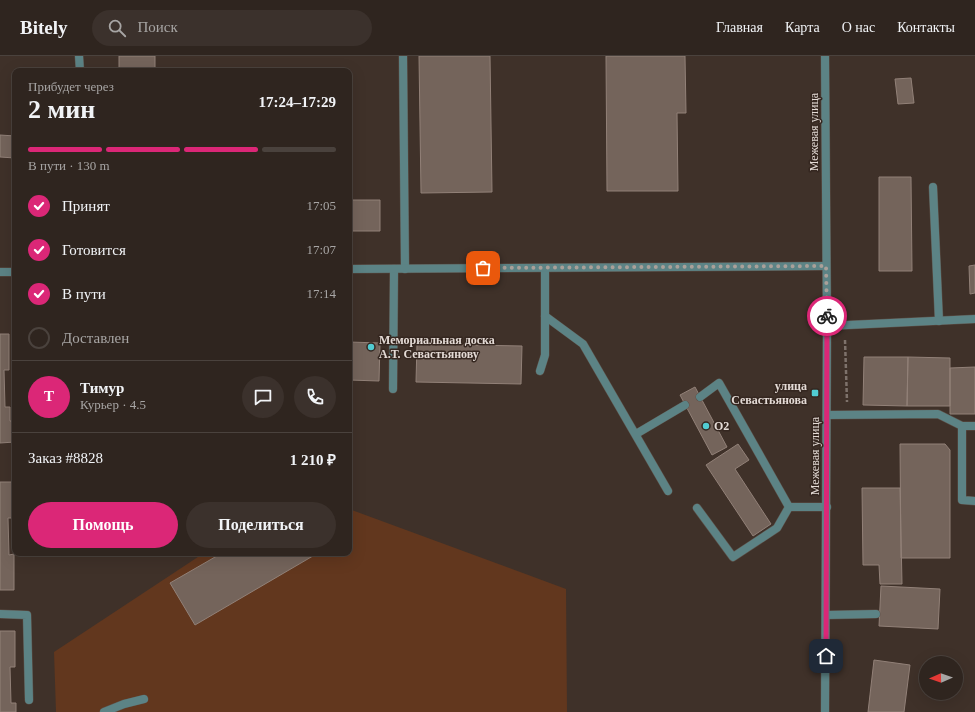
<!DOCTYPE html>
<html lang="ru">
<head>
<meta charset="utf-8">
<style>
	body { margin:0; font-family:"Times New Roman",serif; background:#3b312c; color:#f1f3f6; height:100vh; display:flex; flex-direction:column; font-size:15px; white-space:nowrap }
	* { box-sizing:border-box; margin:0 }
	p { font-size:13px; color:#a7a5a4 }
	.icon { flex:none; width:22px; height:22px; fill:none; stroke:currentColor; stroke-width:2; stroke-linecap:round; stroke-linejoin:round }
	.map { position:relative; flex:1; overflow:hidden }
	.sheet { position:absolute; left:12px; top:12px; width:340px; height:488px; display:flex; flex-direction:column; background:#2f251f; border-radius:8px; box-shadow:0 4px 16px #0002,0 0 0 1px #4a423d }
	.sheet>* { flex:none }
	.needle { width:26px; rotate:268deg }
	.buttons { position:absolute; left:919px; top:600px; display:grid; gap:8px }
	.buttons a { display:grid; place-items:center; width:44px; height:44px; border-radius:50%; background:#2f251f; box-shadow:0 4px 16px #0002,0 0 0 1px #4a423d; font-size:20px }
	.pin { position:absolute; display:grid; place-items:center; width:34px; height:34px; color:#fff; margin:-17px; border-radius:8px; box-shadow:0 2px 6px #0006 }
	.courier { position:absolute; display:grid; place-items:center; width:40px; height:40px; margin:-20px; border:3px solid #db2777; border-radius:50%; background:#fff; color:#222; box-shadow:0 1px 5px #0007 }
	.overview em { font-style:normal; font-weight:600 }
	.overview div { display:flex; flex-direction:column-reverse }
	.overview { display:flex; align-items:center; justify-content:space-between; height:68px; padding:0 16px }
	h1 { font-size:26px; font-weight:600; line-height:30px }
	.bar { display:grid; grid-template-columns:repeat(4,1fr); gap:6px 4px; align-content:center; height:48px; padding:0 16px }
	.bar i { height:5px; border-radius:3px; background:#4a423d }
	.bar .active { background:#db2777 }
	.bar p { grid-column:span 4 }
	.line { display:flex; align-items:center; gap:10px; padding:0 16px; border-top:1px solid #4a423d }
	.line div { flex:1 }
	.round { display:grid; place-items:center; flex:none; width:42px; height:42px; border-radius:21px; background:#3b312c }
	ol { padding:0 16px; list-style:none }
	li { display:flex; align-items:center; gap:12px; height:44px }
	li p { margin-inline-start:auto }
	li .icon { padding:4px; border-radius:50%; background:#db2777; color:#fff; stroke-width:4 }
	li:last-child { color:#a7a5a4 }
	li i { width:22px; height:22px; border:2px solid #4a423d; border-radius:50% }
	.primary-button { display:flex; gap:8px; margin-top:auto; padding:8px 16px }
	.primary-button a { flex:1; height:46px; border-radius:24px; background:#db2777; color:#fff; font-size:16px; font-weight:600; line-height:46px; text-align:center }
	.primary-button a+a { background:#3b312c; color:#f1f3f6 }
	header { display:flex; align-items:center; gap:24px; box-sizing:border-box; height:56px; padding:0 20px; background:#2f251f; border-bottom:1px solid #4a423d }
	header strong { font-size:19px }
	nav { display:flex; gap:22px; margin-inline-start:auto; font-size:14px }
	.search { width:280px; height:36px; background:#3b312c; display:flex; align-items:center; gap:10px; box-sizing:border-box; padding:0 14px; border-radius:22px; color:#a7a5a4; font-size:15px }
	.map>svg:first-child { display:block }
	.green { fill:#62371e }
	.building { fill:#74645b; stroke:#928178 }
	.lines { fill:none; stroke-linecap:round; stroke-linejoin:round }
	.service-casing { stroke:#5d5048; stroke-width:9 }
	.minor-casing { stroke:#5d5048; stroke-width:9 }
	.tertiary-casing { stroke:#5d5048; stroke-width:9 }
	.path { stroke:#7e726b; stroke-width:2.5; stroke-dasharray:4 2; stroke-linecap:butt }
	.service { stroke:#5c8385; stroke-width:8 }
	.minor { stroke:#5c8385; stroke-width:8 }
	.tertiary { stroke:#5c8385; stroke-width:8 }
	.done { stroke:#aaa099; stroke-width:4; stroke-dasharray:0 7.2 }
	.route { stroke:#db2777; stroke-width:5 }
	.poi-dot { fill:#51ccd2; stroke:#352720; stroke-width:1.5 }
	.labels { text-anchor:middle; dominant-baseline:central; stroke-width:3; stroke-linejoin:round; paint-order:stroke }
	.street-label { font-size:12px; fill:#e4dbd6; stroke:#352720 }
	.poi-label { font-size:12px; font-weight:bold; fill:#e4dbd6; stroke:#352720; text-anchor:start }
</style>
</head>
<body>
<header>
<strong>Bitely</strong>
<div class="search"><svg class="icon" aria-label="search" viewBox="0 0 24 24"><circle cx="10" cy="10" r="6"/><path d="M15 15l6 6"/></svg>Поиск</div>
<nav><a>Главная</a><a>Карта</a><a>О нас</a><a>Контакты</a></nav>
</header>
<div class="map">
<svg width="975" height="656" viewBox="0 0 975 656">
	<rect width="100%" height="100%" fill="#3f3129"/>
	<!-- green -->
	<path class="green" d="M 349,453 L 566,533 L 567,656 L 56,656 L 54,596 L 204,497 L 349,497 Z"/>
	<!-- building -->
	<path class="building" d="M 119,0 L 155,0 L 155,15 L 119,15 Z
		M 419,0 L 490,0 L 492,136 L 421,137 Z
		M 606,0 L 685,0 L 686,57 L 677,57 L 678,135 L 607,135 Z
		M 911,22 L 914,47 L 898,48 L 895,23 Z
		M 0,79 L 15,80 L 15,102 L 0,101 Z
		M 879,121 L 911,121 L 912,215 L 879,215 Z
		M 349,144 L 380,144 L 380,175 L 349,175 Z
		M 975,209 L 975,237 L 970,238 L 969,210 Z
		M 0,278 L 9,278 L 9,314 L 4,314 L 5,351 L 10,351 L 10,365 L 15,365 L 15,386 L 0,387 Z
		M 349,286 L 380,287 L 379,325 L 349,324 Z
		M 417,288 L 522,290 L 521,328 L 416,326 Z
		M 864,301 L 908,301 L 907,350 L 863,349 Z
		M 908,301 L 950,302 L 950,350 L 907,350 Z
		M 975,311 L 975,358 L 950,358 L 950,312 Z
		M 695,331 L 727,391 L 712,399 L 680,339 Z
		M 738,388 L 749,404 L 735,413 L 771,468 L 753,480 L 706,409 Z
		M 900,388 L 945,388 L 950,394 L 950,502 L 901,502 Z
		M 0,426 L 13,426 L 14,462 L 8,462 L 9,499 L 14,498 L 14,534 L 0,534 Z
		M 862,432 L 900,432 L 902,528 L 880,528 L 879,509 L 863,509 Z
		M 222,497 L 318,497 L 195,569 L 170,527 Z
		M 881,530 L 940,533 L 938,573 L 879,570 Z
		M 0,575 L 15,575 L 15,611 L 10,611 L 11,647 L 16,647 L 16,656 L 0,656 Z
		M 874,604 L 910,609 L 904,656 L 868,656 Z"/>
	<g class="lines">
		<defs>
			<path id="service" d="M 403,0 L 405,213
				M 933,131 L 939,265
				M 545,260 L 583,288 L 668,435
				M 540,315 L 545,299 L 545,212
				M 393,333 L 394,213
				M 700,341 L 719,327 L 789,451 L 827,451
				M 827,359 L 938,358 L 962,370 L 975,370
				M 962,370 L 962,444 L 975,445
				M 636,378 L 685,349
				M 697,452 L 733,501 L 777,472 L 789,451
				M 0,558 L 27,559 L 29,644
				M 826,559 L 876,558
				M 104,656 L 124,648 L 144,643"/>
			<path id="minor" d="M 79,0 L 80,15
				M 349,213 L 826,210
				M 0,216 L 15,216
				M 827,270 L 975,263"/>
			<path id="tertiary" d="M 825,0 L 827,270 L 825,656"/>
		</defs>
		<!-- service casing -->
		<use href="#service" class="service-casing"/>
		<!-- minor casing -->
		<use href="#minor" class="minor-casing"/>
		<!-- tertiary casing -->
		<use href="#tertiary" class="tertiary-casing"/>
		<!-- path -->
		<path class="path" d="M 845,284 L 847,346"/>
		<!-- service -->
		<use href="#service" class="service"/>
		<!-- minor -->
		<use href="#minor" class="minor"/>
		<!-- tertiary -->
		<use href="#tertiary" class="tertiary"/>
	</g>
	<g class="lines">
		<!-- done -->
		<path class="done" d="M 483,212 L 826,210 L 827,260"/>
		<!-- route -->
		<path class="route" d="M 826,600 L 827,260"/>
	</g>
	<!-- markers -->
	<g class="poi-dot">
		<circle cx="371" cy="291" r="4"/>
		<rect x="811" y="333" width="8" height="8" rx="2"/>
		<circle cx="706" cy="370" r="4"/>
	</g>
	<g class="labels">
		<!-- street labels -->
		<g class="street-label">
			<text transform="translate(814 76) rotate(-90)">Межевая улица</text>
			<text transform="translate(815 400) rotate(-90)">Межевая улица</text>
		</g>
		<!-- poi labels -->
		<g class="poi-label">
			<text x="379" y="284">Мемориальная доска<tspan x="379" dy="14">А.Т. Севастьянову</tspan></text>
			<text x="807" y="330" text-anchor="end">улица<tspan x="807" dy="14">Севастьянова</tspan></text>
			<text x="714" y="370">O2</text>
		</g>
	</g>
</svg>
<div class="buttons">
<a><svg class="needle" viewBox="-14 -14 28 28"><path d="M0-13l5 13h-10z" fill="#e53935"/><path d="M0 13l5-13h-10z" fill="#a7a5a4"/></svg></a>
</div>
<div class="pin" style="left:483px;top:212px;background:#ea580c"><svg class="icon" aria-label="bag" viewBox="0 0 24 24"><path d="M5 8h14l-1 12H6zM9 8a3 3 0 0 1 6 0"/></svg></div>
<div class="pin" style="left:826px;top:600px;background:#1f2937"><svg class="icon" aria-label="home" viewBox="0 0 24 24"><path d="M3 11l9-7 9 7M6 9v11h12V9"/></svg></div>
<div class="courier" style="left:827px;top:260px"><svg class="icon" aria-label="bike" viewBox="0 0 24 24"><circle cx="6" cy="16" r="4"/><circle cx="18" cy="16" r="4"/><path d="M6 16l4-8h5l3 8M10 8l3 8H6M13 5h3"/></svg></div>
<section class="sheet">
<div class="overview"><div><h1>2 мин</h1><p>Прибудет через</p></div><em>17:24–17:29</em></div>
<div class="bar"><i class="active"></i><i class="active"></i><i class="active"></i><i></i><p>В пути · 130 m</p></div>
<ol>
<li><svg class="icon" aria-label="check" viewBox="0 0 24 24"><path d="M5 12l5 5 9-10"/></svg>Принят<p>17:05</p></li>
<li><svg class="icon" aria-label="check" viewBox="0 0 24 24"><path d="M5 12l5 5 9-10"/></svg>Готовится<p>17:07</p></li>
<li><svg class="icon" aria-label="check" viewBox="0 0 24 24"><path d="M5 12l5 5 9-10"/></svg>В пути<p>17:14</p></li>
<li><i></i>Доставлен</li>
</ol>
<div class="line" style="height:72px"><b class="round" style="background:#db2777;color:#fff">Т</b><div><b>Тимур</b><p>Курьер · 4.5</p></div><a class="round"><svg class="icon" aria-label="chat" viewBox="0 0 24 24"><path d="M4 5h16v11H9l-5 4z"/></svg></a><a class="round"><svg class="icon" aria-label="phone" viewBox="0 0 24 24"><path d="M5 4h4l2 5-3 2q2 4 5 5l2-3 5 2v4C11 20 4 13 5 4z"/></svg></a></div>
<div class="line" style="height:52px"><div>Заказ #8828</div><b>1 210 ₽</b></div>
<div class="primary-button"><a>Помощь</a><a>Поделиться</a></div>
</section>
</div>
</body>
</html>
